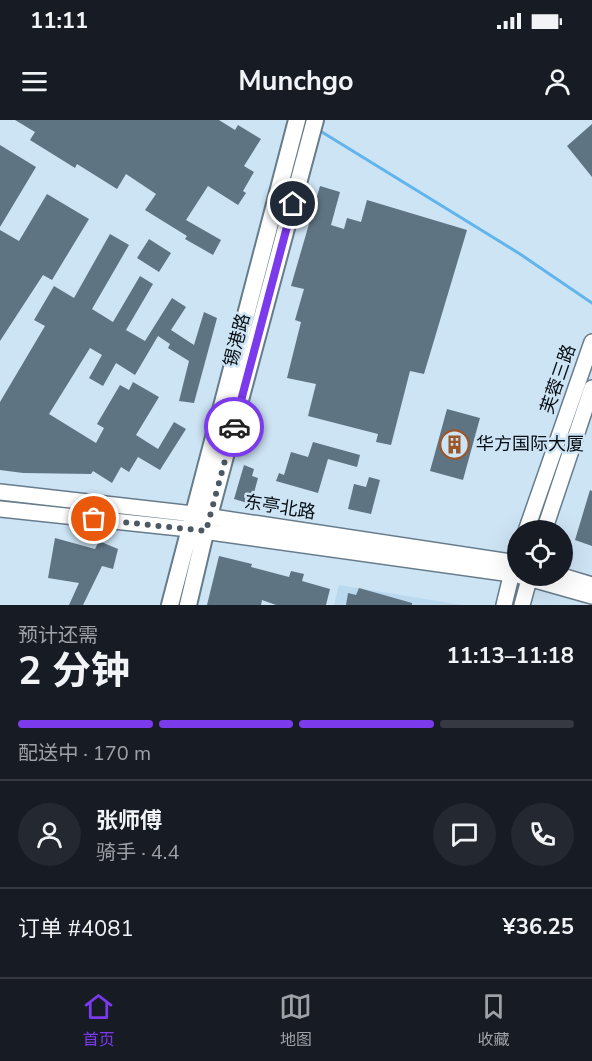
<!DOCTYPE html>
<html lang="zh">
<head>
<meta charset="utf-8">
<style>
	body { margin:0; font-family:"Nunito Sans","Noto Sans SC",sans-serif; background:#242831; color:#f1f3f6; height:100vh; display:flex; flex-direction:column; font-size:22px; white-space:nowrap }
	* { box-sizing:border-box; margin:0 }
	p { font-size:20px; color:#9ea1a6 }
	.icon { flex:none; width:33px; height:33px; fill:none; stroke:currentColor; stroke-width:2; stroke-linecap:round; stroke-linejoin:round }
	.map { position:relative; height:485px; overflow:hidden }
	.details { display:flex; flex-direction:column; background:#171b24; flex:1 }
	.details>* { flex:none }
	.fabs { position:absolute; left:507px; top:400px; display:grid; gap:12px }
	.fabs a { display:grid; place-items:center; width:66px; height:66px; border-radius:50%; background:#171b24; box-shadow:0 6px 24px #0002; font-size:30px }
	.pin { position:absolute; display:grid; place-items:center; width:51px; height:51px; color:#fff; margin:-26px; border:3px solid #fff; border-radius:50%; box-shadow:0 2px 6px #0007 }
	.courier { position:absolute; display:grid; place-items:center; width:60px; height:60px; margin:-30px; border:4px solid #7c3aed; border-radius:50%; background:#fff; color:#222; box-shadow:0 2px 8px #0007 }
	.overview em { font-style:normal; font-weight:700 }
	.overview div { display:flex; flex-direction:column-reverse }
	.overview { display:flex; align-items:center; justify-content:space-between; height:102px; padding:0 18px }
	h1 { font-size:39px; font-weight:700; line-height:45px }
	.bar { display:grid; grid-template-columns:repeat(4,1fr); gap:9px 6px; align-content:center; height:72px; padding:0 18px }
	.bar i { height:8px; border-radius:4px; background:#363941 }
	.bar .active { background:#7c3aed }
	.bar p { grid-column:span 4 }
	.line { display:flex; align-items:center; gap:15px; padding:0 18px; border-top:2px solid #363941 }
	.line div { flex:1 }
	.round { display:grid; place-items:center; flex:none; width:63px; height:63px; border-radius:32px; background:#242831 }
	.status { display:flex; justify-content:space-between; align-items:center; height:42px; padding:0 30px; background:#171b24; direction:ltr }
	.status svg { height:16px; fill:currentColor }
	header { display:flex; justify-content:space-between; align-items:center; height:78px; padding:0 18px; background:#171b24; font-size:27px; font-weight:700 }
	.tab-bar { display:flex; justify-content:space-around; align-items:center; height:84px; border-top:2px solid #363941; background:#171b24; font-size:16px; color:#9ea1a6 }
	.tab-bar a { display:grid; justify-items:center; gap:3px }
	.tab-bar .active { color:#7c3aed }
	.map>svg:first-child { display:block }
	.built { fill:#bad8ee }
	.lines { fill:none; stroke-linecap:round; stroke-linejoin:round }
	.stream { stroke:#62b4ec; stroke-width:3 }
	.building { fill:#5f7483 }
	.secondary-casing { stroke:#677c8b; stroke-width:18 }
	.primary-casing { stroke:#677c8b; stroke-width:20 }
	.secondary { stroke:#fff; stroke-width:15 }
	.primary { stroke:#fff; stroke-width:16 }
	.done { stroke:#4c5963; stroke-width:6; stroke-dasharray:0 10.8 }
	.route { stroke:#7c3aed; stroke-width:8 }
	.labels { text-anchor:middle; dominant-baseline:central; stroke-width:5; stroke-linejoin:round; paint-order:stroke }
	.street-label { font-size:18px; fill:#070e14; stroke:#cde4f5 }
	.poi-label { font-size:18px; fill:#070e14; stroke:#cde4f5; text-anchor:start }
</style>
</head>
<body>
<div class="status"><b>11:11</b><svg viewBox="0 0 49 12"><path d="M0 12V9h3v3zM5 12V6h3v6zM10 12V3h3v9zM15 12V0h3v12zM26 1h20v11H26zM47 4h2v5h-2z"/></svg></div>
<header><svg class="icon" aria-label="menu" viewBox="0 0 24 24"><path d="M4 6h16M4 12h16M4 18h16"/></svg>Munchgo<svg class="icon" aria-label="person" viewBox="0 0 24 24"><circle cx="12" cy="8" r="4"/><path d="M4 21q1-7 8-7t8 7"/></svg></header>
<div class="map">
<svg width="592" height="485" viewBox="0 0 592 485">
	<rect width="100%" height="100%" fill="#cde4f5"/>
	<!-- built -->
	<path class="built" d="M 339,465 L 462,485 L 334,485 Z"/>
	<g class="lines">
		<!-- stream -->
		<path class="stream" d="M 317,9 L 520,134 L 592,183"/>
	</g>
	<!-- building -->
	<path class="building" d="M 15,0 L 219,0 L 235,10 L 238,5 L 261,19 L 244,46 L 254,52 L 243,71 L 246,73 L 238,85 L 208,66 L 186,100 L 221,120 L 213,135 L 185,119 L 187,116 L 145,90 L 156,74 L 126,54 L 117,69 L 77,44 L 75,48 L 30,20 L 35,12 Z
		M 592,4 L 592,57 L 567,26 Z
		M 0,25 L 36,47 L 0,107 Z
		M 320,66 L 340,72 L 331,105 L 344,109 L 347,98 L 361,102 L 367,80 L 467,110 L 424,254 L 410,251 L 391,325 L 376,322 L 378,314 L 308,296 L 316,264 L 287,258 L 301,202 L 295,200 L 304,169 L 291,166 Z
		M 47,74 L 89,99 L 52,160 L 43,155 L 0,221 L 0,110 L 19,121 Z
		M 110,114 L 129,125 L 92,189 L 113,202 L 140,156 L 153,164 L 126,210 L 145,221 L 172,178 L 186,187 L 171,210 L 194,225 L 204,192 L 217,198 L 194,283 L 179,281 L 189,241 L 168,228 L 170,224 L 158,216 L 135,255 L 116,243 L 103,266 L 89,258 L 102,235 L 90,228 L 49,294 L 96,323 L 104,308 L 97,304 L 120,265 L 129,270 L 133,262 L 159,277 L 136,315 L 158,329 L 174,302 L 186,309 L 160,350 L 138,337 L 129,352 L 121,347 L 112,363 L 93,351 L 91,354 L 23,353 L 0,350 L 0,282 L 45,206 L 34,200 L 54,166 L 74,178 Z
		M 149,119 L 171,133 L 159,152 L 137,138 Z
		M 447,289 L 480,298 L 463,360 L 430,351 Z
		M 313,322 L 360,335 L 357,347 L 328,339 L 318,373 L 276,361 L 279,353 L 284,355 L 291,332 L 308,337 Z
		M 244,345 L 254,349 L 252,356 L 258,358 L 251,384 L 234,379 Z
		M 369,357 L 380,360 L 371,394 L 348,389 L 354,364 L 366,367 Z
		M 590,370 L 592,371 L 592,426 L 575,420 Z
		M 55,418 L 95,429 L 99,421 L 118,429 L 113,449 L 102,446 L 83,485 L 69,485 L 79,463 L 48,458 Z
		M 219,436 L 252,444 L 251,447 L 289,457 L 291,451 L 304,454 L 302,461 L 330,469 L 326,485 L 276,485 L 262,480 L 261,485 L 207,485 Z
		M 359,468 L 412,483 L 412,485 L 346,485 L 348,473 L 356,475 Z"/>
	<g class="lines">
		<defs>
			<path id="secondary" d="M 0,372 L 193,394 L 518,443
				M 0,389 L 189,409 L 518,455
				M 526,411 L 592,222
				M 544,411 L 592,268
				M 521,456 L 592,476
				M 562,456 L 592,465
				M 504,485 L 514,444
				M 522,485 L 530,456"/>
			<path id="primary" d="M 170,485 L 297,0
				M 188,485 L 209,396 L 315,0"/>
		</defs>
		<!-- secondary casing -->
		<use href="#secondary" class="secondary-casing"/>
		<!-- primary casing -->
		<use href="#primary" class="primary-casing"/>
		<!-- secondary -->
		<use href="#secondary" class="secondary"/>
		<!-- primary -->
		<use href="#primary" class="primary"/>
	</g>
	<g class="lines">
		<!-- done -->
		<path class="done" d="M 94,399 L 206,411 L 234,307"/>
		<!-- route -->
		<path class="route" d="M 234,307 L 293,84"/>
	</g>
	<!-- icons -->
	<defs>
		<symbol id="building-ring" viewBox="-11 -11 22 22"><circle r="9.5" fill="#cde4f5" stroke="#9b5629" stroke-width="1.5"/><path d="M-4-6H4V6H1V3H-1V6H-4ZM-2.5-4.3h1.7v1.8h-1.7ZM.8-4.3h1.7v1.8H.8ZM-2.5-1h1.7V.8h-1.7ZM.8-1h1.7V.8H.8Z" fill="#9b5629"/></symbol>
	</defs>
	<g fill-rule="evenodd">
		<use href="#building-ring" x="438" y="308" width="33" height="33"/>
	</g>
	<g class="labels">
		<!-- street labels -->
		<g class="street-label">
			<text transform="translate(237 220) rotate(-75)">锡港路</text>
			<text transform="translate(558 259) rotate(-71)">芙蓉三路</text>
			<text transform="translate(280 387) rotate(9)">东亭北路</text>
		</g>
		<!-- poi labels -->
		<g class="poi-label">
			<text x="476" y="324">华方国际大厦</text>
		</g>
	</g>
</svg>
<div class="fabs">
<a><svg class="icon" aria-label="locate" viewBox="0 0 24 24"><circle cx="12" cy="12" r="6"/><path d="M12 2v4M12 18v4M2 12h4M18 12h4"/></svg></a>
</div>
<div class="pin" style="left:94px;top:399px;background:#ea580c"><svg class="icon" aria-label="bag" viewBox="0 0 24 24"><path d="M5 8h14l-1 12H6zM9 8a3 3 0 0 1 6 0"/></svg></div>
<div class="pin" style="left:293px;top:84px;background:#1f2937"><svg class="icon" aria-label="home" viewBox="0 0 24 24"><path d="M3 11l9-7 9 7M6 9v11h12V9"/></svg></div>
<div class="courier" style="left:234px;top:307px"><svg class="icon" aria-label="car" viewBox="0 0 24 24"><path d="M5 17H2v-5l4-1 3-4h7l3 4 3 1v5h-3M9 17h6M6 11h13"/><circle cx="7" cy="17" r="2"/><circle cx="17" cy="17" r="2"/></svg></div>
</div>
<section class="details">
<div class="overview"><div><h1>2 分钟</h1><p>预计还需</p></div><em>11:13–11:18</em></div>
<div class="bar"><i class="active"></i><i class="active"></i><i class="active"></i><i></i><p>配送中 · 170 m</p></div>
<div class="line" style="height:108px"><a class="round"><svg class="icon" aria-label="person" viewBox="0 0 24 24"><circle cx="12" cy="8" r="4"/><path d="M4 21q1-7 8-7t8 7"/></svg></a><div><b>张师傅</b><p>骑手 · 4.4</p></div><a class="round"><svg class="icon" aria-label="chat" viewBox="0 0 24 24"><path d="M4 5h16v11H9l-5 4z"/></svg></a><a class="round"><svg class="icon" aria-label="phone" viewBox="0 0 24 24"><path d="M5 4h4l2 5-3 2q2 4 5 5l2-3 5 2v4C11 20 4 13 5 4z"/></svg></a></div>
<div class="line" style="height:78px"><div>订单 #4081</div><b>¥36.25</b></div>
</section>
<nav class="tab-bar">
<a class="active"><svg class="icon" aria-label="home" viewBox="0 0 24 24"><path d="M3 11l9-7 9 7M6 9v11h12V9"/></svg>首页</a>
<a><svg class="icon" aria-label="map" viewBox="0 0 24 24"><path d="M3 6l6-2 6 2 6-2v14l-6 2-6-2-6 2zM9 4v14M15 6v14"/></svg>地图</a>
<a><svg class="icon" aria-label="saved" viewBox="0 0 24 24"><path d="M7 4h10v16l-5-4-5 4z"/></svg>收藏</a>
</nav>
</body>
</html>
